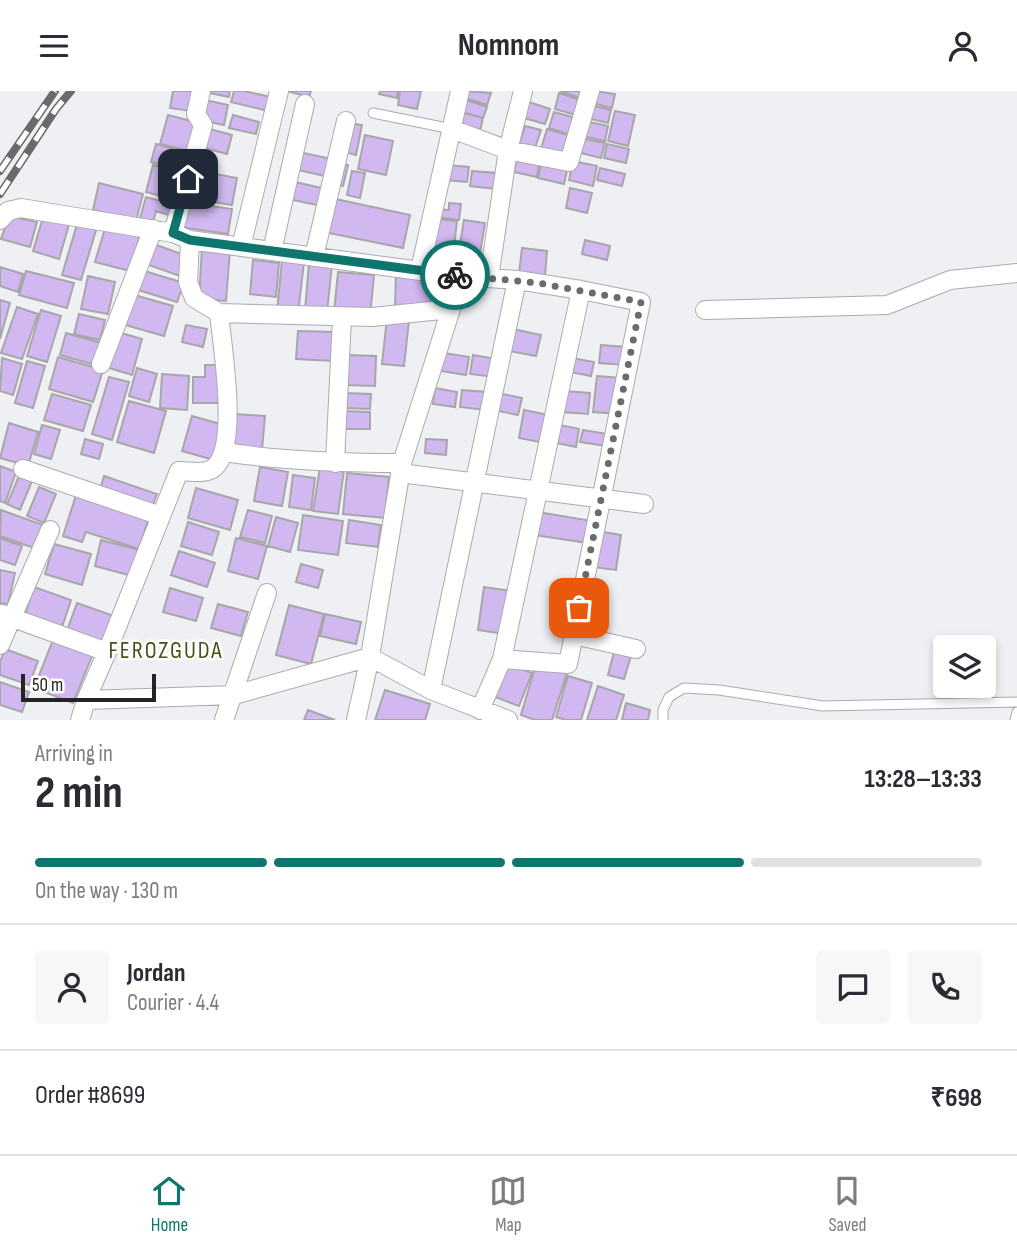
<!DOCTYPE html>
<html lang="en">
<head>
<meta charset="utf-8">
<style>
	body { margin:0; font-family:"Sofia Sans Condensed",sans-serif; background:#f7f7f7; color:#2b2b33; height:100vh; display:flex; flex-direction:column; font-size:26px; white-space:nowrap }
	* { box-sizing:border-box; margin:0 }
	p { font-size:23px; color:#7c7c81 }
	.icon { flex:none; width:38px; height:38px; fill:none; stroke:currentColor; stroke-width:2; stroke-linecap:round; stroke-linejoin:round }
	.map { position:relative; height:629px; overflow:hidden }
	.details { display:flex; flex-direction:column; background:#fff; flex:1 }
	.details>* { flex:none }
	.controls { position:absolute; left:933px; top:544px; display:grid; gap:14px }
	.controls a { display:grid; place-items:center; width:63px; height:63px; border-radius:7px; background:#fff; box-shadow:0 4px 10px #0003; font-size:35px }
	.scale { position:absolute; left:21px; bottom:18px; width:135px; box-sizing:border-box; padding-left:7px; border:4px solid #242425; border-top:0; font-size:19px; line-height:24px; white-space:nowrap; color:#242425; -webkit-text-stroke:5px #fff; paint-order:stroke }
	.pin { position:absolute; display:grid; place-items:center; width:60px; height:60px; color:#fff; margin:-30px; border-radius:14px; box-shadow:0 4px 10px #0006 }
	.courier { position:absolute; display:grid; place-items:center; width:70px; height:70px; margin:-35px; border:5px solid #0f766e; border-radius:50%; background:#fff; color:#222; box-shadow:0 2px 9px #0007 }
	.overview em { font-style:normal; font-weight:700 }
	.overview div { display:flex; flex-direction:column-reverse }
	.overview { display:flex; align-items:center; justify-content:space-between; height:119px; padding:0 35px }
	h1 { font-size:46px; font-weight:700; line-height:52px }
	.bar { display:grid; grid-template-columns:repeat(4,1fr); gap:10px 7px; align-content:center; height:84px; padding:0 35px }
	.bar i { height:9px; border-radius:5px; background:#e1e1e2 }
	.bar .selected { background:#0f766e }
	.bar p { grid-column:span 4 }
	.line { display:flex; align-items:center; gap:18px; padding:0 35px; border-top:2px solid #e1e1e2 }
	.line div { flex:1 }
	.round { display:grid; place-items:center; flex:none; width:74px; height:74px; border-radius:7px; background:#f7f7f7 }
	header { display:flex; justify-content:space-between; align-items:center; height:91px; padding:0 35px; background:#fff; font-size:32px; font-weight:700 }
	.tabs { display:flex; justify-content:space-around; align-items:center; height:98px; border-top:2px solid #e1e1e2; background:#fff; font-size:19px; color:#7c7c81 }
	.tabs a { display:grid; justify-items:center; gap:4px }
	.tabs .selected { color:#0f766e }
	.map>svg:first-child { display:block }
	.building { fill:#d1b8f1; stroke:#a7a6a9; stroke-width:2 }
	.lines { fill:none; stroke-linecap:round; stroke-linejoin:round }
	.lane-casing { stroke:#ababae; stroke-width:11 }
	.street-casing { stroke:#ababae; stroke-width:20 }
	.lane { stroke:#fff; stroke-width:9 }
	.street { stroke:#fff; stroke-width:18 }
	.rail-casing { stroke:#6a6a6c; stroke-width:8 }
	.rail { stroke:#fff; stroke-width:5; stroke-dasharray:16; stroke-linecap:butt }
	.done { stroke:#6b6b6d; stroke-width:7; stroke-dasharray:0 12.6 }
	.route { stroke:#0f766e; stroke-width:9 }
	.labels { text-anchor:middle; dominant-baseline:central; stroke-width:5; stroke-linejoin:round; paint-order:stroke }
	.neighbourhood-label { font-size:24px; letter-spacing:2px; fill:#475016; stroke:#fff }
</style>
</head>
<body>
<header><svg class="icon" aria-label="menu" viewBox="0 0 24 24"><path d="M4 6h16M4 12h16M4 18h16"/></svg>Nomnom<svg class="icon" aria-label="person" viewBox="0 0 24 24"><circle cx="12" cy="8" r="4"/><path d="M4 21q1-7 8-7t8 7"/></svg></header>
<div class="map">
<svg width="1017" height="629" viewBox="0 0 1017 629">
	<rect width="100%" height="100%" fill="#eff0f3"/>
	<!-- building -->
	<path class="building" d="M 173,0 L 195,0 L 190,20 L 170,17 Z
		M 209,0 L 230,0 L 229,6 L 209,2 Z
		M 234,0 L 244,0 L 271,6 L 268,20 L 231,11 Z
		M 287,0 L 311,0 L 309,6 Z
		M 380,0 L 398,0 L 397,7 L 379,3 Z
		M 400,0 L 421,0 L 417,18 L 398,14 Z
		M 467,0 L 491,2 L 487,14 L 465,7 Z
		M 560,0 L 586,0 L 583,8 Z
		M 595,0 L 615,3 L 612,17 L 592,12 Z
		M 559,2 L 584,10 L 579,25 L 555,18 Z
		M 205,9 L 228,14 L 224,34 L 200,29 Z
		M 466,9 L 487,16 L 483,27 L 462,21 Z
		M 529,11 L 550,18 L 545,33 L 524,27 Z
		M 590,14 L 611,19 L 608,32 L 587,27 Z
		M 615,20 L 635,24 L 628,55 L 608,50 Z
		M 461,21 L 483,27 L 480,40 L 458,33 Z
		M 554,21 L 579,28 L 574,45 L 549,37 Z
		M 168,24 L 199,32 L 192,61 L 160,53 Z
		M 233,24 L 259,31 L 256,43 L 229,37 Z
		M 585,30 L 608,35 L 605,50 L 582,45 Z
		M 348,32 L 362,34 L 356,64 L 341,60 Z
		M 525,35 L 541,39 L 535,57 L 519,53 Z
		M 206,37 L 232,44 L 227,63 L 201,56 Z
		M 547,38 L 571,45 L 565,65 L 541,58 Z
		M 365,44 L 393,50 L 386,84 L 358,78 Z
		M 580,47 L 605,52 L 601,67 L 577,61 Z
		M 156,53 L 192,63 L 187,81 L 151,71 Z
		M 607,53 L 629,58 L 626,72 L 604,67 Z
		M 298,61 L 332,68 L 329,86 L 294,78 Z
		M 517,64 L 540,68 L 537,86 L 514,81 Z
		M 542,69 L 568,75 L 564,93 L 538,87 Z
		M 573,70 L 597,75 L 593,95 L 569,89 Z
		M 339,72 L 348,74 L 343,95 L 335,93 Z
		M 153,74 L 187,84 L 180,110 L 146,101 Z
		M 446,74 L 469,76 L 467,91 L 445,89 Z
		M 600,77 L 625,83 L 622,95 L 597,89 Z
		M 194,79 L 237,87 L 232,114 L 189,107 Z
		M 352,80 L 365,82 L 360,107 L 347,104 Z
		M 472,80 L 498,82 L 496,98 L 470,95 Z
		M 291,90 L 326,98 L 322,115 L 288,108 Z
		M 99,92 L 143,103 L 136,130 L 93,119 Z
		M 570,97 L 592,102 L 587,122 L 566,117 Z
		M 146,106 L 175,114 L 172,125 L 156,120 L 152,134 L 139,131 Z
		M 331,107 L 410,124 L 403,157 L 324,141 Z
		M 184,111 L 232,118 L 228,143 L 180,136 Z
		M 449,112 L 461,113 L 459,129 L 435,126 L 436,118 L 449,119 Z
		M 44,123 L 70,130 L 59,168 L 33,160 Z
		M 9,125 L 37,131 L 30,156 L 1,148 Z
		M 436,128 L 457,130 L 453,164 L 432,162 Z
		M 464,129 L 485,132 L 479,168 L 458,165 Z
		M 78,130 L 97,136 L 81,189 L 62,184 Z
		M 106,134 L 140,144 L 130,180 L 95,171 Z
		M 585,149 L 610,155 L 607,169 L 582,163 Z
		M 151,152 L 187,165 L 180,185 L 143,172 Z
		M 202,156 L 230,158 L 226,210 L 199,208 Z
		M 522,157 L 547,160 L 545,185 L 519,183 Z
		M 253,169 L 279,172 L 276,206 L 250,203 Z
		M 282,169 L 304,171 L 298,223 L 277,221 Z
		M 309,172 L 332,174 L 327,221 L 305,219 Z
		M 0,176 L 23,183 L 18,201 L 0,195 Z
		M 141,179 L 184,192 L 177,211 L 135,198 Z
		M 26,180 L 74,192 L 67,217 L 19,204 Z
		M 338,181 L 374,184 L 370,225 L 334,221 Z
		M 396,182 L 432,183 L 430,217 L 395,215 Z
		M 88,185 L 115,191 L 108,223 L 81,218 Z
		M 131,203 L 173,215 L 164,245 L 122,233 Z
		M 0,209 L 10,212 L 0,248 Z
		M 17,216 L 38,223 L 22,268 L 1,262 Z
		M 41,219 L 61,225 L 47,271 L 27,265 Z
		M 79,223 L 105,229 L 100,249 L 74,243 Z
		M 387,227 L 409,230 L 404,275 L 382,273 Z
		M 186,234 L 207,238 L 203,256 L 182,251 Z
		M 513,238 L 541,244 L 536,265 L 509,260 Z
		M 114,240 L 142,248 L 132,284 L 103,275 Z
		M 298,240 L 335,241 L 334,270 L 296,268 Z
		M 66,242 L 101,252 L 95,274 L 60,264 Z
		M 601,254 L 627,256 L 625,274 L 599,272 Z
		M 444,262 L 469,266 L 466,284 L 441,280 Z
		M 346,264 L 376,265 L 375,295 L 345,294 Z
		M 473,264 L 496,268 L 494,286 L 470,283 Z
		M 58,266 L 103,279 L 93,311 L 49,298 Z
		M 2,267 L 22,273 L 13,304 L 0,300 Z
		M 572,267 L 594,271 L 591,285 L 570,281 Z
		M 27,270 L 45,275 L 33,317 L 15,312 Z
		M 205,274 L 220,274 L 220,312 L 193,312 L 193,286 L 205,286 Z
		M 137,277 L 157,283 L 149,311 L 129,305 Z
		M 162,283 L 189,285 L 187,319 L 160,317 Z
		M 597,285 L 621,287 L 617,323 L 593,321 Z
		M 109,286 L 129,291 L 112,349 L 92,343 Z
		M 435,297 L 457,301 L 455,316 L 433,313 Z
		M 462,299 L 487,301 L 485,319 L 460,316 Z
		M 564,300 L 590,302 L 588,323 L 562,321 Z
		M 344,302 L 371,303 L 370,318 L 343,317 Z
		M 498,302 L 522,307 L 518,324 L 494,319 Z
		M 52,303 L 91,314 L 83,340 L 44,329 Z
		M 129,310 L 166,320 L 154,362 L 117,351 Z
		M 524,319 L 549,324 L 545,352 L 519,347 Z
		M 342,320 L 370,321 L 370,338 L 342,338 Z
		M 235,323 L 265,325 L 262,359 L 232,357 Z
		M 192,325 L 224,334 L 214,369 L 182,360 Z
		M 9,332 L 38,341 L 28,375 L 0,367 Z
		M 555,333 L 579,338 L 576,356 L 552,351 Z
		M 42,334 L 60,339 L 51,368 L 34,363 Z
		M 583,339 L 608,343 L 606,355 L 580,351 Z
		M 85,348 L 103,353 L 99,368 L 81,363 Z
		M 426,348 L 447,349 L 446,364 L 425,362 Z
		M 0,375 L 16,381 L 5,412 L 0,410 Z
		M 260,376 L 288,381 L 282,415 L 254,410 Z
		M 320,376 L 344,379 L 338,423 L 313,420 Z
		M 347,382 L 389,386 L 385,427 L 343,423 Z
		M 293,384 L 315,387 L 311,419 L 289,416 Z
		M 19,385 L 32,390 L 20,419 L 7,413 Z
		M 104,385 L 157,403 L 152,416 L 100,399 Z
		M 39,396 L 56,403 L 44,432 L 27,425 Z
		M 196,397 L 238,409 L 230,439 L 188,427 Z
		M 76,404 L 149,426 L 139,458 L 86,441 L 82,451 L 63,445 Z
		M 1,419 L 43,434 L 34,457 L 0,445 Z
		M 248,419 L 272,425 L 265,452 L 240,446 Z
		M 538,421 L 592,430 L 588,452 L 534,444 Z
		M 303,424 L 343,430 L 338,464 L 298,459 Z
		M 276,426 L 298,432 L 290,461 L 268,455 Z
		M 349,429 L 381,434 L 378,456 L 346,452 Z
		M 188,431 L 219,441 L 212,464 L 181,455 Z
		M 598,440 L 621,444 L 616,479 L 592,476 Z
		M 0,447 L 22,455 L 15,474 L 0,469 Z
		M 236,447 L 267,455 L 258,488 L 228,480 Z
		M 101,449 L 139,459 L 132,485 L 95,475 Z
		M 54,453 L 91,463 L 82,494 L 45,483 Z
		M 179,460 L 215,472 L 207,496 L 171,484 Z
		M 301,473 L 323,479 L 318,497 L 296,491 Z
		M 0,479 L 15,482 L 8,513 L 0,512 Z
		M 34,496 L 71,509 L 60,542 L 23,529 Z
		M 484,496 L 512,500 L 505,543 L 478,539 Z
		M 170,497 L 203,507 L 196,530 L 163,521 Z
		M 77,512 L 114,525 L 103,558 L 65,545 Z
		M 218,513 L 248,521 L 241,545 L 211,537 Z
		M 289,514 L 324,523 L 311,573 L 276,564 Z
		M 325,523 L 361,531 L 356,553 L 320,545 Z
		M 55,544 L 94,560 L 73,612 L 34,597 Z
		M 615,557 L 632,562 L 624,588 L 608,584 Z
		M 5,558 L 38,570 L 29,594 L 0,584 L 0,571 Z
		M 502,571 L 532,582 L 519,615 L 490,604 Z
		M 536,573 L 567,582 L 552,629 L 535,629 L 521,624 Z
		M 568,585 L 592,592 L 581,629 L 566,629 L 556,626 Z
		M 0,591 L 29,601 L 22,621 L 0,614 Z
		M 598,595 L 624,604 L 616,629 L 587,629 Z
		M 385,599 L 430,613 L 425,629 L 375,629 Z
		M 626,612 L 650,619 L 648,629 L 622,629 Z
		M 308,619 L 335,629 L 304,629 Z"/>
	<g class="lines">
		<defs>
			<path id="lane" d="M 373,22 L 452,38
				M 663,629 L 663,619 L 669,606 L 684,597 L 719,599 L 823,615 L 1017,611
				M 1015,629 L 1017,621"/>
			<path id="street" d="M 452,38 L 508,59 L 569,71 L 590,0
				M 0,129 L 8,120 L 21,117 L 173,142 L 190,149 L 458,185 L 517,189 L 431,599
				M 173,142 L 203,34 L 196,23 L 201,0
				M 190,149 L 188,191 L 194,207 L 219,222 C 222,254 239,353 215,376 C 207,384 189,380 179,380 L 107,561 L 86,609 L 234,604 L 370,566 L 402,372 L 451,218 L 458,185
				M 241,156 L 279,0
				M 272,160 L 305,13
				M 314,166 L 346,30
				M 420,179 L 460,0
				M 489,187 L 508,59 L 523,0
				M 705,219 L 887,214 L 950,189 L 1017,182
				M 219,222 L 372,226 L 451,218
				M 101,273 L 153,138
				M 224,361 C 283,370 342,372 402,372
				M 335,372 L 342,226
				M 23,378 L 161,425
				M 400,382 L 644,413
				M 2,523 L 107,561
				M 574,544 L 636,558
				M 0,554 L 50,439
				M 502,568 L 568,573 L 641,211 L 581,199
				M 480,619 L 502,568 L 581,199 L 517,189
				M 80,629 L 86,609
				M 224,629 L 267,502
				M 356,629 L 370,566 L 431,599 L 508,629"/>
		</defs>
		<!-- lane casing -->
		<use href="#lane" class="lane-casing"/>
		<!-- street casing -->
		<use href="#street" class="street-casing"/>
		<!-- lane -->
		<use href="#lane" class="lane"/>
		<!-- street -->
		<use href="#street" class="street"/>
		<defs>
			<path id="rail" d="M 0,80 L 55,0
				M 0,103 L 56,18 L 71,0"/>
		</defs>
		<!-- rail casing -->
		<use href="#rail" class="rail-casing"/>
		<!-- rail -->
		<use href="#rail" class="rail"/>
	</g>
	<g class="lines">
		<!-- done -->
		<path class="done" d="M 455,184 L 538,192 L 641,211 L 579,517"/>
		<!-- route -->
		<path class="route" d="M 188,88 L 173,142 L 190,149 L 455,184"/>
	</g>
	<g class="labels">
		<!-- neighbourhood labels -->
		<g class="neighbourhood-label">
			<text x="166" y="559">FEROZGUDA</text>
		</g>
	</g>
</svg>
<div class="controls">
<a><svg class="icon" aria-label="layers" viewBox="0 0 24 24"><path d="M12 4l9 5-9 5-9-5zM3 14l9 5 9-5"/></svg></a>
</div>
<div class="scale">50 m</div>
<div class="pin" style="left:579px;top:517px;background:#ea580c"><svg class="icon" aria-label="bag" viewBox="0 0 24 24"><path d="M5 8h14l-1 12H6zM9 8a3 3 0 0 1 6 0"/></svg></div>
<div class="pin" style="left:188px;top:88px;background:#1f2937"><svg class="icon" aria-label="home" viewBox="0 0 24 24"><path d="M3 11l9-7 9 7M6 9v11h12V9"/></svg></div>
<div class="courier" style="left:455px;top:184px"><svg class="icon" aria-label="bike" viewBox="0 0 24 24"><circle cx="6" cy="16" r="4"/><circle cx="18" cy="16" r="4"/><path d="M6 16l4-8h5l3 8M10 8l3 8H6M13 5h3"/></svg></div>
</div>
<section class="details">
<div class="overview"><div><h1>2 min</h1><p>Arriving in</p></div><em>13:28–13:33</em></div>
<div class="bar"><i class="selected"></i><i class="selected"></i><i class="selected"></i><i></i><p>On the way · 130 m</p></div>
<div class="line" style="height:126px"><a class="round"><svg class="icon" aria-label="person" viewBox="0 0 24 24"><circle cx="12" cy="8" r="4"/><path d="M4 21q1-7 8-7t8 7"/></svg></a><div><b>Jordan</b><p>Courier · 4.4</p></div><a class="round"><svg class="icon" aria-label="chat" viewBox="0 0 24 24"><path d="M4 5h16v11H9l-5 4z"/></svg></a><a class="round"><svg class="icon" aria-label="phone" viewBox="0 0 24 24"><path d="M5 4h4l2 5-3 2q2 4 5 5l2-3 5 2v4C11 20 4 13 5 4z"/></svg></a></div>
<div class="line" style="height:91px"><div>Order #8699</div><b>₹698</b></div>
</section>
<nav class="tabs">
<a class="selected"><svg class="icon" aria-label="home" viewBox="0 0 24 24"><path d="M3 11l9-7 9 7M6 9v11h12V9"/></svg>Home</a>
<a><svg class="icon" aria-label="map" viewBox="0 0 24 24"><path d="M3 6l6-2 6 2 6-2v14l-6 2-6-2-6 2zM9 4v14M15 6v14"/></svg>Map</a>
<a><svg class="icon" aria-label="saved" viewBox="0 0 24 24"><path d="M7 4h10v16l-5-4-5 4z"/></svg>Saved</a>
</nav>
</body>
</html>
